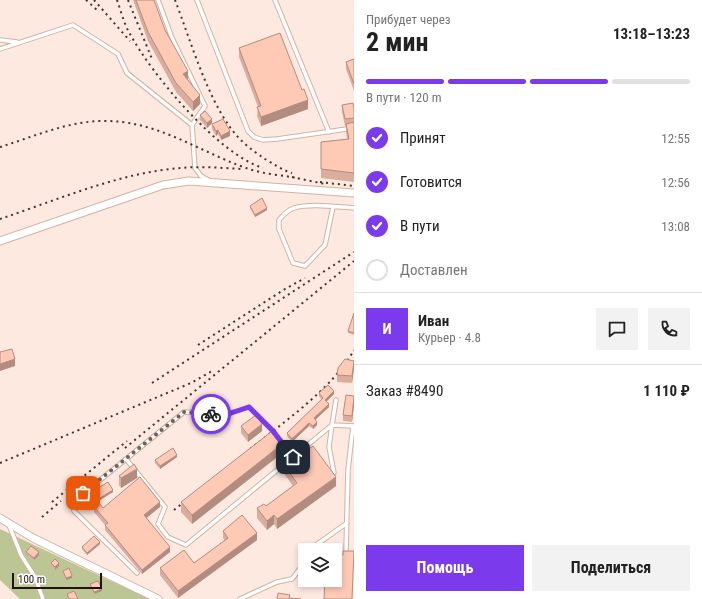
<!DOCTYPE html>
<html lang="ru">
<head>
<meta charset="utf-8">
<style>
	body { margin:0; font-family:"Roboto Condensed",sans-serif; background:#f2f2f2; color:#222; height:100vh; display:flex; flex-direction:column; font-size:15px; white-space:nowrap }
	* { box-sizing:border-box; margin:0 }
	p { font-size:13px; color:#767676 }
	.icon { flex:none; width:22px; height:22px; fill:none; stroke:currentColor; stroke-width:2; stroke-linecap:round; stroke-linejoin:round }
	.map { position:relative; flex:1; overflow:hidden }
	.drawer { display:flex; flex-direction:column; background:#fff; width:348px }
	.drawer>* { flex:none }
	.controls { position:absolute; left:298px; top:543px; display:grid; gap:8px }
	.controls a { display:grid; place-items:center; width:44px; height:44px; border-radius:0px; background:#fff; box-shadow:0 2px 6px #0003; font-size:20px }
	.scale { position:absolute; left:12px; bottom:10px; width:90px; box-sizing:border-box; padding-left:4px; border:2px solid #201410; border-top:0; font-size:11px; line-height:14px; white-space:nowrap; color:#201410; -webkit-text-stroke:3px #fff; paint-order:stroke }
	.pin { position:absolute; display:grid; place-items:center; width:34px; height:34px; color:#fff; margin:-17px; border-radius:8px; box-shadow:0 2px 6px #0006 }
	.courier { position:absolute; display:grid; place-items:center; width:40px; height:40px; margin:-20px; border:3px solid #7c3aed; border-radius:50%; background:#fff; color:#222; box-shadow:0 1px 5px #0007 }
	.overview em { font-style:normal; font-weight:700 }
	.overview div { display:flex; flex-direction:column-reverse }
	.overview { display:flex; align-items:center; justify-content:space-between; height:68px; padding:0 12px }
	h1 { font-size:26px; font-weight:700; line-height:30px }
	.bar { display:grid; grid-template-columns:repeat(4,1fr); gap:6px 4px; align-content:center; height:48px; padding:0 12px }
	.bar i { height:5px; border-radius:3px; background:#e0e0e0 }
	.bar .current { background:#7c3aed }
	.bar p { grid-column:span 4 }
	.line { display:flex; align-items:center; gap:10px; padding:0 12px; border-top:1px solid #e0e0e0 }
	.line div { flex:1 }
	.round { display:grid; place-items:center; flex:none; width:42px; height:42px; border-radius:0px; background:#f2f2f2 }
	ol { padding:0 12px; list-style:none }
	li { display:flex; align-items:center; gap:12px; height:44px }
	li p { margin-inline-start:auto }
	li .icon { padding:4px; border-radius:50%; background:#7c3aed; color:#fff; stroke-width:4 }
	li:last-child { color:#767676 }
	li i { width:22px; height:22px; border:2px solid #e0e0e0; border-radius:50% }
	.cta { display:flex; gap:8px; margin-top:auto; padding:8px 12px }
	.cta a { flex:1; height:46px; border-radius:0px; background:#7c3aed; color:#fff; font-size:16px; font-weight:700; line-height:46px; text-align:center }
	.cta a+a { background:#f2f2f2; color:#222 }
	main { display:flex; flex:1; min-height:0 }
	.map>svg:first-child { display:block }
	.green { fill:#bcc694 }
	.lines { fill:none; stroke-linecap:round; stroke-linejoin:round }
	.lane-casing { stroke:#d2b2a5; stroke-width:5.5 }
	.street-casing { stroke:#d2b2a5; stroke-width:9 }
	.lane { stroke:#fff; stroke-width:3.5 }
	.street { stroke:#fff; stroke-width:7 }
	.rail { stroke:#40332e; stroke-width:2; stroke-dasharray:2 4; stroke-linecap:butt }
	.wall { fill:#daad9c }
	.shaded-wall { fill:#b28d7f }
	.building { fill:#fec9b5; stroke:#b28d7f }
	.done { stroke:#6e5f59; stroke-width:4; stroke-dasharray:0 7.2 }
	.route { stroke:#7c3aed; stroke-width:5 }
</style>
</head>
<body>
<main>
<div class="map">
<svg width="354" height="599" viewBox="0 0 354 599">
	<rect width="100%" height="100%" fill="#fee9e1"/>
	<!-- green -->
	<path class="green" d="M 0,529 L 149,599 L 20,599 L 0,580 Z"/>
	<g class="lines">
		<defs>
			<path id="lane" d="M 158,0 L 172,38 L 205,106 L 192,125
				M 197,0 L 248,131 L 254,137 L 263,140 L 277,139 L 354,128
				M 275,0 L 329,132
				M 0,40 L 17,42
				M 0,49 L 73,25 L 118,54 L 127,73 L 192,125 L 195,168 L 201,176 L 210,181
				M 333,207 L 325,245 L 305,266 L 293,263 L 279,229 L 279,220 C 283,215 288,210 294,208 C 310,203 337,207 354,208
				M 336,400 L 332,425 L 354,426
				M 332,425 L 329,447 L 334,473
				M 126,459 L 165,507 L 158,524 L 168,537 L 186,545 L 332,425
				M 9,525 L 21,555 L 35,577 L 43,599
				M 313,550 L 316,545 L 347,523
				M 346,551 L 348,470 L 353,426
				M 137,573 L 74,511 L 73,502 L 184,412 L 228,414 L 249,407 L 273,431 L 293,457
				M 240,599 L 277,582 L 292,579 L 305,562"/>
			<path id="street" d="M 0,241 L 163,185 L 189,181 L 354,193
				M 0,518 L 33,538 L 158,599"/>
		</defs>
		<!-- lane casing -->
		<use href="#lane" class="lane-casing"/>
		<!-- street casing -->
		<use href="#street" class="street-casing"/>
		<!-- lane -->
		<use href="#lane" class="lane"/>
		<!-- street -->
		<use href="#street" class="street"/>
		<!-- rail -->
		<path class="rail" d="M 86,0 L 97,10
			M 94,0 L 130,41
			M 117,0 C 121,11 124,24 130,34 C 153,76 218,154 263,168
			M 128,0 L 152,59
			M 175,0 C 191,41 211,113 243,142 C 250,149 258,154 265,159 C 274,164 282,170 292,173
			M 0,147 C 33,137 68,121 103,121 C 156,120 198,151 246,168 C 262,174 281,175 297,178
			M 292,177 L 325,184
			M 320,182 L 354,186
			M 0,219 C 57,200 122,172 181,168 C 201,166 222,168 242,169
			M 198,345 L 285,289 L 305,278
			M 152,383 L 354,252
			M 125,448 L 354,261
			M 250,449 C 284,422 333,388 354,350
			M 0,463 L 191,383 L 214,370
			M 52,502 L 127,441
			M 174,510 L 189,498
			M 42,517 L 61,501"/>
	</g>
	<!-- wall -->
	<path class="wall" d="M 133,0 L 154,0 L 165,30 L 188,80 L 200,104 L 193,111 L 176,92 L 148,41 Z
		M 239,48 L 308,109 L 261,126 L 257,116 L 258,107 L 239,57 Z
		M 354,59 L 354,91 L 346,69 L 346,62 Z
		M 342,105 L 354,109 L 354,182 L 321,178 L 321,142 L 347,139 L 346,132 L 346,126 L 345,126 L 342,112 Z
		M 200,115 L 212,123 L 207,128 L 200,120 Z
		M 212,124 L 230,136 L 221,140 L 218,134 L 216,136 L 212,129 Z
		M 250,206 L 267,210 L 255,217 L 250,208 Z
		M 354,313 L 354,335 L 348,333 L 348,331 Z
		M 354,361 L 352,383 L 337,382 L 337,375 Z
		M 319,393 L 334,394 L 326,401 L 329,407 L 315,420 L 317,425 L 313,429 L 309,426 L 292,442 L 287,436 L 287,433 L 322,400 L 319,396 Z
		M 354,396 L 354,405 L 352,422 L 343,421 L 343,415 Z
		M 241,426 L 262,431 L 248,442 L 241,433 Z
		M 281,454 L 192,524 L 181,512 L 181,502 Z
		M 177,457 L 160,469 L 155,463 L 155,460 Z
		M 285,466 L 336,486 L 277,529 L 274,524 L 267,530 L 257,518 L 257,508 L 266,506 L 293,486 L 285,475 Z
		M 119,476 L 137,478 L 121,488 L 119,485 Z
		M 95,490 L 113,492 L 100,500 L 95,492 Z
		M 94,507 L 103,508 L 160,507 L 146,518 L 170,552 L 142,574 L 105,530 L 105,525 L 94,512 Z
		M 223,531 L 257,540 L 178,598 L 160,575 L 160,568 L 194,563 L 225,541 L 223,538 Z
		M 100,544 L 87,555 L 82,549 L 82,547 Z
		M 26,552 L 39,555 L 34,560 L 26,554 Z
		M 51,563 L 59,566 L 55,570 L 51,566 Z
		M 90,584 L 102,591 L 94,594 L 90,586 Z"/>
	<!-- shaded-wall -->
	<path class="shaded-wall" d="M 188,71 L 188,80 L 183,74 Z
		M 200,95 L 200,104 L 193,111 L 193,102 Z
		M 308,100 L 308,109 L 261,126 L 261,117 Z
		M 212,119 L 212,123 L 207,128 L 207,123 Z
		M 218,130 L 218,134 L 216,136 L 216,131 Z
		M 230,131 L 230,136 L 221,140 L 221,136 Z
		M 267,208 L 267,210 L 255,217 L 255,215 Z
		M 15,359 L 15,366 L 0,371 L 0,364 Z
		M 354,362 L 354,369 L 352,383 L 352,376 Z
		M 334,391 L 334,394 L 325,403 L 325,400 Z
		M 354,399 L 354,405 L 352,422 L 352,416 Z
		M 329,404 L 329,407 L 314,421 L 314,418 Z
		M 317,422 L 317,425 L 313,429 L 313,426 Z
		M 309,423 L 309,426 L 292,442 L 292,439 Z
		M 262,424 L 262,431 L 248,442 L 248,435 Z
		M 281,445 L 281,454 L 192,524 L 192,515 Z
		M 177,455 L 177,457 L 160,469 L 160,466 Z
		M 137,469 L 137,478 L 121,488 L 121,478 Z
		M 336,477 L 336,486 L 277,529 L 277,519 Z
		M 113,490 L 113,492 L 100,500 L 100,498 Z
		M 160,502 L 160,507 L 144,520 L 144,515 Z
		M 274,515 L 274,524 L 267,530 L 267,521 Z
		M 257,533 L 257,540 L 178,598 L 178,591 Z
		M 100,542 L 100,544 L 87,555 L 87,553 Z
		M 170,547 L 170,552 L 142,574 L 142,570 Z
		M 39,552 L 39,555 L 34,560 L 34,558 Z
		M 59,563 L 59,566 L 55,570 L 55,567 Z
		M 72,576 L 72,578 L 66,580 L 66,578 Z
		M 102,589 L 102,591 L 94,594 L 94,592 Z"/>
	<!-- building -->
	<path class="building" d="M 136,0 L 154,0 L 165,30 L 188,71 L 183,74 L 200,95 L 193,102 L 176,83 L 148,32 Z
		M 280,33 L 302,90 L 304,89 L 308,100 L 261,117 L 257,107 L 261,106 L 239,48 Z
		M 354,59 L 354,84 L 346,62 Z
		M 353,103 L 354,109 L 354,118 L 345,119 L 342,105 Z
		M 205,111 L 212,119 L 207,123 L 200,115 Z
		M 223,119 L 230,131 L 221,136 L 218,130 L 216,131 L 212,124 Z
		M 354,122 L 354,173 L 321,169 L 321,142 L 349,139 L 346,124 Z
		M 262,198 L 267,208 L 255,215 L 250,206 Z
		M 354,313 L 354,333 L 348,331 Z
		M 12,349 L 15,359 L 0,364 L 0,352 Z
		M 345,359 L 354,361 L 352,376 L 337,375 L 338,368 Z
		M 328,385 L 334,391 L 325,400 L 329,404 L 314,418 L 317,422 L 313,426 L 309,423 L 292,439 L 287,433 L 323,398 L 319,393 Z
		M 346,395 L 354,396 L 352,416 L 343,415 Z
		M 256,415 L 262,424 L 248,435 L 241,426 Z
		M 271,432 L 281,445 L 192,515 L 181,502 Z
		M 313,446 L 336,477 L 277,519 L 274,515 L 267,521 L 257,508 L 264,504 L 266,506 L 297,483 L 285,466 Z
		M 173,448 L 177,455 L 160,466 L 155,460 Z
		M 134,464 L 137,469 L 121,478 L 119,476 Z
		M 140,477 L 160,502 L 144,515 L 170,547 L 142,570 L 105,525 L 108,523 L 94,507 L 99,503 L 103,508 Z
		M 108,482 L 113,490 L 100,498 L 95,490 Z
		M 242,515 L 257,533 L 178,591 L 160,568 L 184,550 L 194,563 L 228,538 L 223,531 Z
		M 94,536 L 100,542 L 87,553 L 82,547 Z
		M 31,546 L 39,552 L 34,558 L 26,552 Z
		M 343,551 L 354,551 L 352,599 L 324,599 L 325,580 L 335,580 L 335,555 L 343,555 Z
		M 55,559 L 59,563 L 55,567 L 51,563 Z
		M 69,568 L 72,576 L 66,578 L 63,571 Z
		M 98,581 L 102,589 L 94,592 L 90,584 Z
		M 74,591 L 78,599 L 69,599 L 67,594 Z
		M 278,593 L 290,595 L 289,598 L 301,599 L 277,599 Z"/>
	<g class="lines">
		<!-- done -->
		<path class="done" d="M 83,493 L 184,412 L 211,414"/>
		<!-- route -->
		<path class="route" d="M 211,414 L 228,414 L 249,407 L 273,431 L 293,457"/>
	</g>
</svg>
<div class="controls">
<a><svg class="icon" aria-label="layers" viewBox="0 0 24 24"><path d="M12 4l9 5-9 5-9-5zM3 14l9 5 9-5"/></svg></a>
</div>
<div class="scale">100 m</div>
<div class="pin" style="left:83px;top:493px;background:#ea580c"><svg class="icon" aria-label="bag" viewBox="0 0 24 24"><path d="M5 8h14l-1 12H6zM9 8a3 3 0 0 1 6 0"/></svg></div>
<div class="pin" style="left:293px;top:457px;background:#1f2937"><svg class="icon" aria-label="home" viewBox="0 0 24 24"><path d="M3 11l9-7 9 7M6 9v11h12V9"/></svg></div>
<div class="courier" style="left:211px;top:414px"><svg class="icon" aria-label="bike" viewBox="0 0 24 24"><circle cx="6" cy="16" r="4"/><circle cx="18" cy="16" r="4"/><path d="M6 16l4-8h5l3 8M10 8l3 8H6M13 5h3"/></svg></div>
</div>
<section class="drawer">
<div class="overview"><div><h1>2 мин</h1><p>Прибудет через</p></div><em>13:18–13:23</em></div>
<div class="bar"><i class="current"></i><i class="current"></i><i class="current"></i><i></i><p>В пути · 120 m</p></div>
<ol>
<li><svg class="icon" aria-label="check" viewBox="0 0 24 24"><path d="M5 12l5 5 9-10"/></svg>Принят<p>12:55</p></li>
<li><svg class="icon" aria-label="check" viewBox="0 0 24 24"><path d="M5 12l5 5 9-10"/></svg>Готовится<p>12:56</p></li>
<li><svg class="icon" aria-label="check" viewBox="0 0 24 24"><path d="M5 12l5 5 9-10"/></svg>В пути<p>13:08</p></li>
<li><i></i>Доставлен</li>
</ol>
<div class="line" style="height:72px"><b class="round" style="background:#7c3aed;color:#fff">И</b><div><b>Иван</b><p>Курьер · 4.8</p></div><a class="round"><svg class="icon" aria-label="chat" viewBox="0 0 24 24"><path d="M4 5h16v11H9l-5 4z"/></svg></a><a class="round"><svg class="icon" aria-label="phone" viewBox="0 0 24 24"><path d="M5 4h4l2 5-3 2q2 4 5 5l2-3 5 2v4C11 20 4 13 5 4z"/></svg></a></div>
<div class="line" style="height:52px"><div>Заказ #8490</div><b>1 110 ₽</b></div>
<div class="cta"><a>Помощь</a><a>Поделиться</a></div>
</section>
</main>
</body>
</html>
